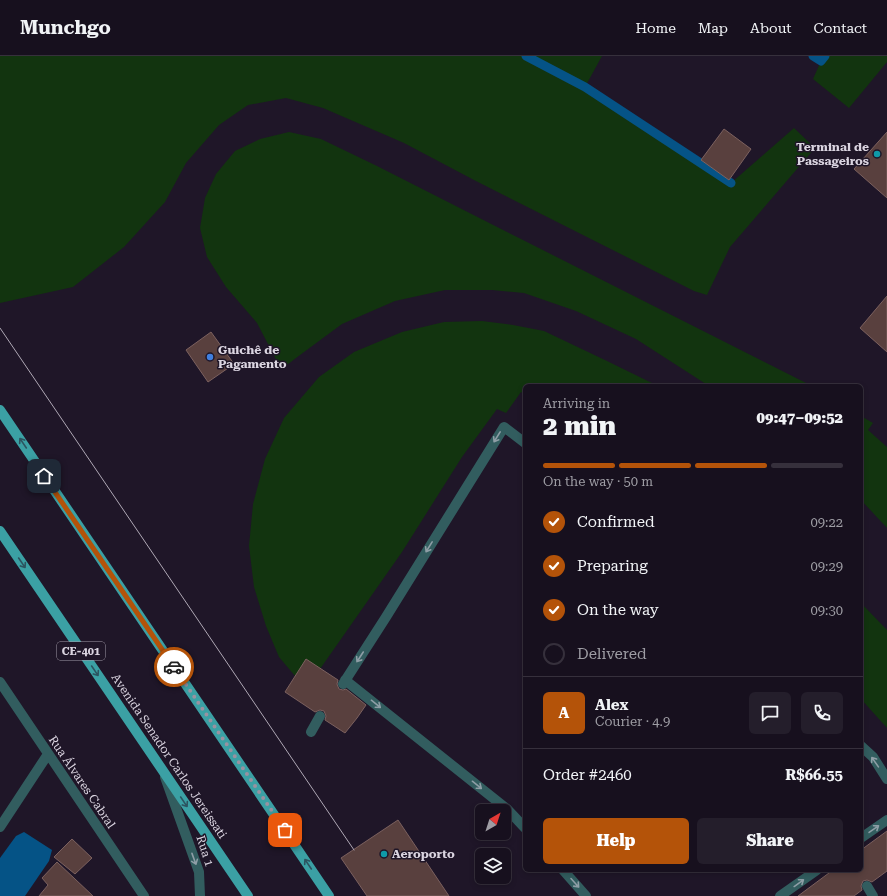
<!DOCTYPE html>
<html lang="en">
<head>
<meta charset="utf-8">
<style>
	body { margin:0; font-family:"Roboto Serif",serif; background:#241e2b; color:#f1f3f6; height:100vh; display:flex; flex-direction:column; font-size:15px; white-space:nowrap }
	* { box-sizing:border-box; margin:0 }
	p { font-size:13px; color:#9e9da4 }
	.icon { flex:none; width:22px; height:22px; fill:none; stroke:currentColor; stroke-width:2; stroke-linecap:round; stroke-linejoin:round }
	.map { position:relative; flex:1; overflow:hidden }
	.panel { position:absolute; left:523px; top:328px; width:340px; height:488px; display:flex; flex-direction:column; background:#17101e; border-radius:6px; box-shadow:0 2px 6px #0003,0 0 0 1px #36303c }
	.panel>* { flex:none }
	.needle { width:26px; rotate:39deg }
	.fabs { position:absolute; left:475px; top:748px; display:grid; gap:8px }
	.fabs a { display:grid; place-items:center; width:36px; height:36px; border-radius:6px; background:#17101e; box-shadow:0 2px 6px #0003,0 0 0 1px #36303c; font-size:20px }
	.pin { position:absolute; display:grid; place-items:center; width:34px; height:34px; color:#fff; margin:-17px; border-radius:8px; box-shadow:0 2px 6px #0006 }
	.courier { position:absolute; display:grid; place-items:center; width:40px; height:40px; margin:-20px; border:3px solid #b45309; border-radius:50%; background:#fff; color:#222; box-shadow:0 1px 5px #0007 }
	.summary em { font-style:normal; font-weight:800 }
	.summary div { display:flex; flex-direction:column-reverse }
	.summary { display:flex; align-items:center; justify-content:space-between; height:68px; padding:0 20px }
	h1 { font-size:26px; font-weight:800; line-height:30px }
	.bar { display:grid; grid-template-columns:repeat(4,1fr); gap:6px 4px; align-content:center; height:48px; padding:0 20px }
	.bar i { height:5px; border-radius:3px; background:#36303c }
	.bar .selected { background:#b45309 }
	.bar p { grid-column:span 4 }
	.line { display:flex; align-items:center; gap:10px; padding:0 20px; border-top:1px solid #36303c }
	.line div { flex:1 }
	.round { display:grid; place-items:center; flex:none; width:42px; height:42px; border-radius:6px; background:#241e2b }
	ol { padding:0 20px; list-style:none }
	li { display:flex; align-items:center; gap:12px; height:44px }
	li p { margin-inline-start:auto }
	li .icon { padding:4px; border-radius:50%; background:#b45309; color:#fff; stroke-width:4 }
	li:last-child { color:#9e9da4 }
	li i { width:22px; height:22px; border:2px solid #36303c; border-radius:50% }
	.action { display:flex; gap:8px; margin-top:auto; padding:8px 20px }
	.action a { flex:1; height:46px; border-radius:6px; background:#b45309; color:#fff; font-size:16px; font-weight:800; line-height:46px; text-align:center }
	.action a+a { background:#241e2b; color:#f1f3f6 }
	header { display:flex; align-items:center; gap:24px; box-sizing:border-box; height:56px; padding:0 20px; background:#17101e; border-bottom:1px solid #36303c }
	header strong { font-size:19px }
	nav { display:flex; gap:22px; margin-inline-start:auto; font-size:14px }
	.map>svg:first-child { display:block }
	.green { fill:#12340f }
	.water { fill:#055386 }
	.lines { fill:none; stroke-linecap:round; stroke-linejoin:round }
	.stream { stroke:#055386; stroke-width:9 }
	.building { fill:#59403e; stroke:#7c615f }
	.lane { stroke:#325d5f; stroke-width:10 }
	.street { stroke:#325d5f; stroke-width:10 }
	.primary { stroke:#3ba0a4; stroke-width:10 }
	.tram { stroke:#afa8b5; stroke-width:1 }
	.oneway { stroke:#8e9ea6 }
	.oneway2 { stroke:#2c5460 }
	.done { stroke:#9992a0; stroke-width:4; stroke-dasharray:0 7.2 }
	.route { stroke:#b45309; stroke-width:5 }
	.culture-dot { fill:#0f9aa8; stroke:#1f1628; stroke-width:1.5 }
	.shop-dot { fill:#3f7fe0; stroke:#1f1628; stroke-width:1.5 }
	.labels { text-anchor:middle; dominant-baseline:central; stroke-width:3; stroke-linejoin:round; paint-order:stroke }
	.shield { fill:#1f1628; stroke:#a29ba9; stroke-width:1 }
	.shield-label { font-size:11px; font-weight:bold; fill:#dad4e0 }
	.poi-label { font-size:12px; font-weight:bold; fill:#dad4e0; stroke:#1f1628; text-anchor:start }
	.street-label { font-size:12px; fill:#dad4e0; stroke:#1f1628 }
</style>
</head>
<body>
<header>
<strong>Munchgo</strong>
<nav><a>Home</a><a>Map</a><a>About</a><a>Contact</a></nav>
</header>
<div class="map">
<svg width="887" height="840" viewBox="0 0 887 840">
	<rect width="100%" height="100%" fill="#1f1628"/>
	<!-- green -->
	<path class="green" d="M 0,0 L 602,0 L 585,31 L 731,127 L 794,72 L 815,92 L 730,191 L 707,239 L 694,235 L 474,124 L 404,87 L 323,52 L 286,42 L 248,49 L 219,69 L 186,107 L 165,146 L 124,191 L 73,231 L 0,247 Z
		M 811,0 L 887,0 L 887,6 L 849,52 L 813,23 L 821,5 Z
		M 289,76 L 321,83 L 377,110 L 525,185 L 812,330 L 709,330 L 636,283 L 576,255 L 524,237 L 492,234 L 445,234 L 395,245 L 342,268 L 296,302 L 287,309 L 280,311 L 257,267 L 226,231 L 207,201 L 200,172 L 205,142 L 216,118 L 235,95 L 260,83 Z
		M 482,265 L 513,269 L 544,275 L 607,305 L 658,330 L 525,330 L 525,339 L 521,336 L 506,357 L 497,353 L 462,401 L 402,496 L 320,613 L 295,620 L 279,601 L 266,570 L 254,531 L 249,490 L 253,448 L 265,403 L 284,362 L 319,321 L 354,296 L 402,276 L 444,266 Z
		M 861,360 L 873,367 L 868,374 L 887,391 L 887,472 L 861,444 Z
		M 861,547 L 887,574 L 887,672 L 861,643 Z"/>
	<!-- water -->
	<path class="water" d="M 24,776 L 52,794 L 49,805 L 25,840 L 0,840 L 0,802 L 16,780 Z"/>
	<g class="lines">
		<!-- stream -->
		<path class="stream" d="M 526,0 L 585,31 L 731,127
			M 813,0 L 821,5 L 825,0"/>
	</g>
	<!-- building -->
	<path class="building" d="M 724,73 L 751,93 L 729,124 L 701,104 Z
		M 887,76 L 887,142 L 854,113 Z
		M 887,240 L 887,296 L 860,272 Z
		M 211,276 L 234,308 L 208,326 L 186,294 Z
		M 306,603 L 338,624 L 337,628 L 339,633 L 343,634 L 346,633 L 366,649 L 357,662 L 345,677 L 325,664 L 326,660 L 324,655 L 320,654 L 315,656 L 285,636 Z
		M 398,764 L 449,840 L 367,840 L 341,802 Z
		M 887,775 L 887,815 L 872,826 L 867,824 L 863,825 L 861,830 L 862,834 L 854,840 L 798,840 L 833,814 L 861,814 L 861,794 Z
		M 72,783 L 92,802 L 75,818 L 54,801 Z
		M 57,806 L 93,840 L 39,840 L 48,829 L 42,822 Z"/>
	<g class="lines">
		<!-- lane -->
		<path class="lane" d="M 345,624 L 507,753 L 525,772
			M 343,628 L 386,561 L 504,371 L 525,387
			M 311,676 L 320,660
			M 861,690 L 873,701 L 887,723
			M 861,782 L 887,764
			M 563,814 L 586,840
			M 867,830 L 873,840
			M 780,840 L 817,814"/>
		<!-- street -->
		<path class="street" d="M 0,626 L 144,840
			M 165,721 L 199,816 L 200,840
			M 0,771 L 48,698"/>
		<!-- primary -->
		<path class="primary" d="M 0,354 L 329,840
			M 0,475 L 248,840"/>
		<!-- tram -->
		<path class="tram" d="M 0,272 L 354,794"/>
	</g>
	<!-- one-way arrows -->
	<defs><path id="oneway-shaft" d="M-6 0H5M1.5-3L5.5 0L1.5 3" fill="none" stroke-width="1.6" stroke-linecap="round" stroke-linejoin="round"/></defs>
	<g class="oneway">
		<use href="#oneway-shaft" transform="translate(497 381) rotate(122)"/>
		<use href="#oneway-shaft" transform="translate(429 491) rotate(122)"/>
		<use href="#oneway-shaft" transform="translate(360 601) rotate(123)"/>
		<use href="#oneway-shaft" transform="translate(376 648) rotate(39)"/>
		<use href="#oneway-shaft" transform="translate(875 706) rotate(-125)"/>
		<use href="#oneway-shaft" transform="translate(477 729) rotate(39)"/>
		<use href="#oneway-shaft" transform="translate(874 773) rotate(-35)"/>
		<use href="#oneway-shaft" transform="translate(194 803) rotate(70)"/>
		<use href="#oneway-shaft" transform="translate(575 827) rotate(48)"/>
		<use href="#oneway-shaft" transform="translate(799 827) rotate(-36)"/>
	</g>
	<g class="oneway2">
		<use href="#oneway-shaft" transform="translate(23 387) rotate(-124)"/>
		<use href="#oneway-shaft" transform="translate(22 507) rotate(56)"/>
		<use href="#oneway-shaft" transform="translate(95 615) rotate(56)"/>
		<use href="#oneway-shaft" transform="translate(184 746) rotate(56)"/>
		<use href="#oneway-shaft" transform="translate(308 808) rotate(-124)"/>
	</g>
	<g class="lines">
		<!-- done -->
		<path class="done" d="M 174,611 L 285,774"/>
		<!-- route -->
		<path class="route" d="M 44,420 L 174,611"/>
	</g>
	<!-- markers -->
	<g class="culture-dot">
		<circle cx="877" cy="98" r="4"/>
		<circle cx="384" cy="798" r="4"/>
	</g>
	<circle class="shop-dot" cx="210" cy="301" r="4"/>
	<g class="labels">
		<!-- shield labels -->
		<rect class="shield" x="57" y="586" width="48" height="18" rx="3"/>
		<g class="shield-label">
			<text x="81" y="595">CE-401</text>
		</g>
		<!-- poi labels -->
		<g class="poi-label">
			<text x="869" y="91" text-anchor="end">Terminal de<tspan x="869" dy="14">Passageiros</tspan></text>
			<text x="218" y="294">Guichê de<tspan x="218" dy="14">Pagamento</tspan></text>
			<text x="392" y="798">Aeroporto</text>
		</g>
		<!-- street labels -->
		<g class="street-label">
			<text transform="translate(169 700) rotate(56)">Avenida Senador Carlos Jereissati</text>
			<text transform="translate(82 726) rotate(56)">Rua Álvares Cabral</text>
			<text transform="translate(205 795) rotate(72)">Rua 1</text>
		</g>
	</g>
</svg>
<div class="fabs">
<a><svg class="needle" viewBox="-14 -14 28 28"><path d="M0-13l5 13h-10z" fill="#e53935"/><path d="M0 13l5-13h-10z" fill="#9e9da4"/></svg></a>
<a><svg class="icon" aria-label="layers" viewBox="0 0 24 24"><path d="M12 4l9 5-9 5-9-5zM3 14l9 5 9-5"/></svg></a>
</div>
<div class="pin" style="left:285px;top:774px;background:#ea580c"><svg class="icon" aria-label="bag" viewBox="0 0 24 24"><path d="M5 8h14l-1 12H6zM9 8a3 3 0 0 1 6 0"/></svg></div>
<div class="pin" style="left:44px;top:420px;background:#1f2937"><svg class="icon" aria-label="home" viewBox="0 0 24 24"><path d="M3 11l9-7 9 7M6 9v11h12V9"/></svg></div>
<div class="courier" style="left:174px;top:611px"><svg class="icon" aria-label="car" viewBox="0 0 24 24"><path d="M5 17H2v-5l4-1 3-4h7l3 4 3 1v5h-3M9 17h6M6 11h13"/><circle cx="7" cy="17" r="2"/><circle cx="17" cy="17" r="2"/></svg></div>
<section class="panel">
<div class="summary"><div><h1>2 min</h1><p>Arriving in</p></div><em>09:47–09:52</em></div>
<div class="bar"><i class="selected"></i><i class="selected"></i><i class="selected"></i><i></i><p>On the way · 50 m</p></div>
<ol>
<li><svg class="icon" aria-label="check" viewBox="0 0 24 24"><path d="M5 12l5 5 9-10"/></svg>Confirmed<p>09:22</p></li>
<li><svg class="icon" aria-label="check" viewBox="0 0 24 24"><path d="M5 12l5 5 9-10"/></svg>Preparing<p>09:29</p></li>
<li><svg class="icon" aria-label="check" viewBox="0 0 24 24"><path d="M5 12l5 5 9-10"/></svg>On the way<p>09:30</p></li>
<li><i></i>Delivered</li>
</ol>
<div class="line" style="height:72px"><b class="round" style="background:#b45309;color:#fff">A</b><div><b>Alex</b><p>Courier · 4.9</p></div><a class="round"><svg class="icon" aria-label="chat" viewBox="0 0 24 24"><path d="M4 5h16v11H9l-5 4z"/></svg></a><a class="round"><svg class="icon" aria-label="phone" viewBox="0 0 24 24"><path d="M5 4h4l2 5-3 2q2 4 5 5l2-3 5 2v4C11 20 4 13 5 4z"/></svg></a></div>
<div class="line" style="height:52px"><div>Order #2460</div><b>R$66.55</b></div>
<div class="action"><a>Help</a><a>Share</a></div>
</section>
</div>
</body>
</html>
